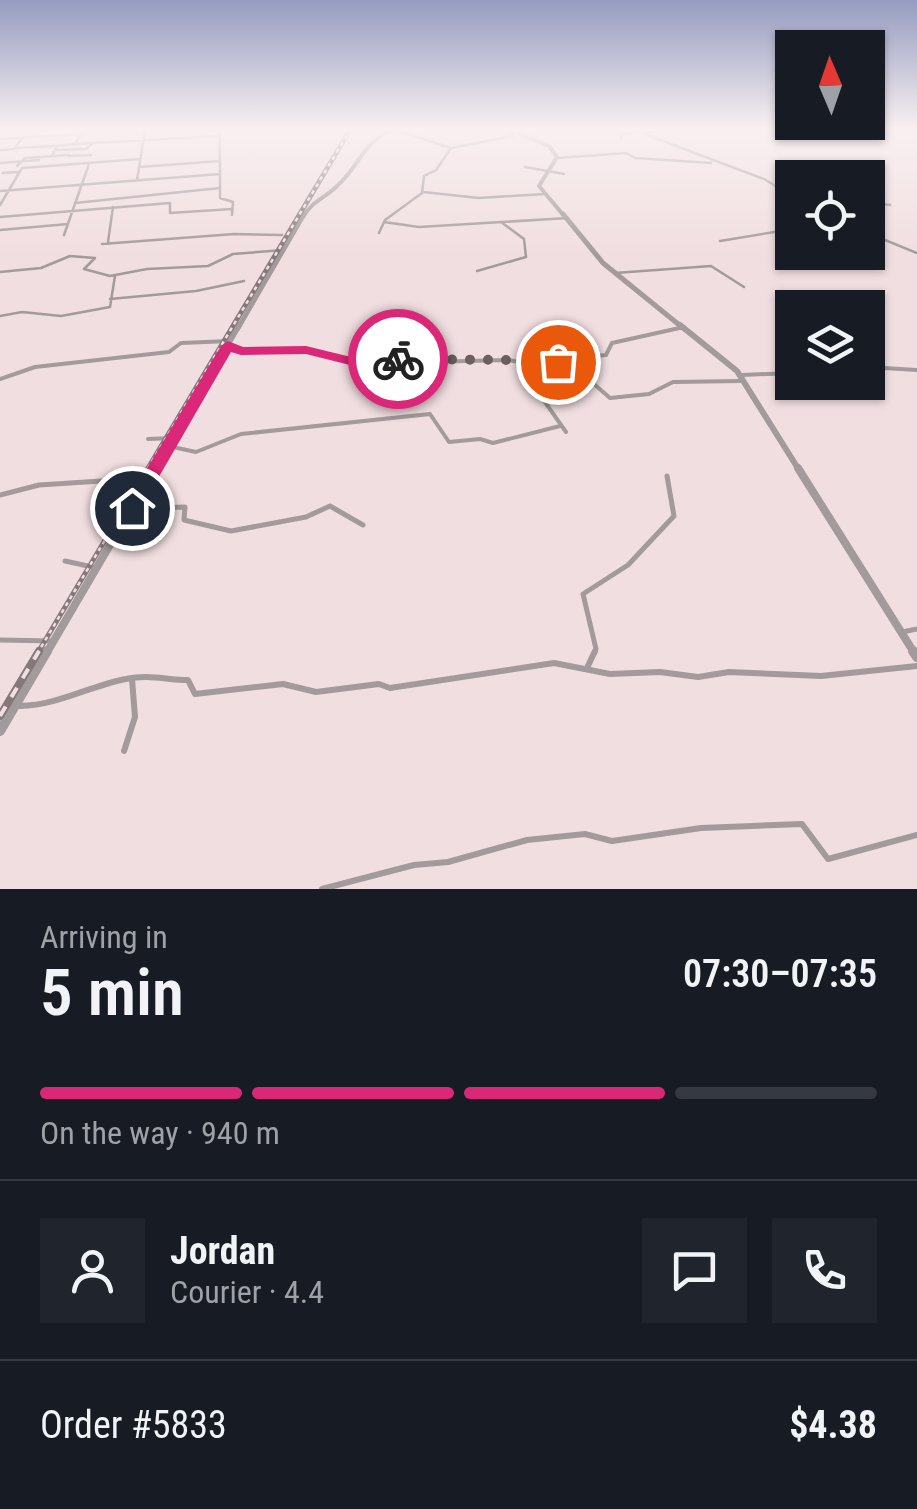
<!DOCTYPE html>
<html lang="en">
<head>
<meta charset="utf-8">
<style>
	body { margin:0; font-family:"Roboto Condensed",sans-serif; background:#20242c; color:#f1f3f6; height:100vh; display:flex; flex-direction:column; font-size:38px; white-space:nowrap }
	* { box-sizing:border-box; margin:0 }
	p { font-size:32px; color:#9ea1a6 }
	.icon { flex:none; width:55px; height:55px; fill:none; stroke:currentColor; stroke-width:2; stroke-linecap:round; stroke-linejoin:round }
	.map { position:relative; height:889px; overflow:hidden }
	.drawer { display:flex; flex-direction:column; background:#171b24; flex:1 }
	.drawer>* { flex:none }
	.needle { width:65px; rotate:358deg }
	.buttons { position:absolute; left:775px; top:30px; display:grid; gap:20px }
	.buttons a { display:grid; place-items:center; width:110px; height:110px; border-radius:0px; background:#171b24; box-shadow:0 2px 8px #0004; font-size:50px }
	.pin { position:absolute; display:grid; place-items:center; width:85px; height:85px; color:#fff; margin:-42px; border:5px solid #fff; border-radius:50%; box-shadow:0 2px 10px #0007 }
	.courier { position:absolute; display:grid; place-items:center; width:100px; height:100px; margin:-50px; border:8px solid #db2777; border-radius:50%; background:#fff; color:#222; box-shadow:0 2px 12px #0007 }
	.head em { font-style:normal; font-weight:600 }
	.head div { display:flex; flex-direction:column-reverse }
	.head { display:flex; align-items:center; justify-content:space-between; height:170px; padding:0 40px }
	h1 { font-size:65px; font-weight:600; line-height:75px }
	.bar { display:grid; grid-template-columns:repeat(4,1fr); gap:15px 10px; align-content:center; height:120px; padding:0 40px }
	.bar i { height:12px; border-radius:8px; background:#363941 }
	.bar .current { background:#db2777 }
	.bar p { grid-column:span 4 }
	.line { display:flex; align-items:center; gap:25px; padding:0 40px; border-top:2px solid #363941 }
	.line div { flex:1 }
	.round { display:grid; place-items:center; flex:none; width:105px; height:105px; border-radius:0px; background:#20242c }
	.map>svg:first-child { display:block }
	.lines { fill:none; stroke-linecap:round; stroke-linejoin:round }
	.minor-far3 { stroke:#a29a9b; stroke-width:2.5 }
	.minor-far2 { stroke:#a29a9b; stroke-width:4 }
	.minor-far1 { stroke:#a29a9b; stroke-width:5 }
	.minor { stroke:#a29a9b; stroke-width:6 }
	.tertiary-far4 { stroke:#a29a9b; stroke-width:4 }
	.tertiary-far3 { stroke:#a29a9b; stroke-width:5 }
	.tertiary-far2 { stroke:#a29a9b; stroke-width:6 }
	.tertiary-far1 { stroke:#a29a9b; stroke-width:8 }
	.tertiary { stroke:#a29a9b; stroke-width:10 }
	.rail-far1-casing { stroke:#85787a; stroke-width:5 }
	.rail-casing { stroke:#85787a; stroke-width:8 }
	.rail-far1 { stroke:#f1dee0; stroke-width:2.5; stroke-dasharray:4; stroke-linecap:butt }
	.rail { stroke:#f1dee0; stroke-width:4; stroke-dasharray:11; stroke-linecap:butt }
	.route { fill:#db2777 }
	.done { stroke:#6a5f61; stroke-width:10; stroke-dasharray:0 18 }
</style>
</head>
<body>
<div class="map">
<svg width="917" height="889" viewBox="0 0 917 889">
	<rect width="100%" height="100%" fill="#f1dee0"/>
	<g class="lines">
		<!-- minor-far3 -->
		<path class="minor-far3" d="M 219,130 L 220,161
			M 396,130 L 451,148
			M 573,130 L 589,131
			M 634,130 L 764,179 L 792,196
			M 641,133 L 654,131
			M 621,137 L 622,133 L 638,131
			M 0,139 L 81,134
			M 75,144 L 220,136
			M 14,148 L 54,146
			M 0,150 L 14,149 L 22,138
			M 55,150 L 86,149 L 92,144
			M 52,156 L 57,146 L 75,144 L 84,130
			M 69,156 L 91,155
			M 557,158 L 626,153 L 635,158 L 711,163
			M 0,163 L 39,160
			M 17,166 L 25,158 L 69,155
			M 139,167 L 220,161 L 220,198 L 233,202 L 232,215
			M 525,167 L 564,174
			M 3,173 L 18,172
			M 137,180 L 145,130
			M 0,191 L 220,174
			M 423,192 L 479,198 L 545,194
			M 868,202 L 890,205
			M 75,203 L 220,188
			M 0,205 L 22,168 L 140,159
			M 784,216 L 792,221
			M 0,217 L 170,203 L 170,213 L 232,209
			M 384,222 L 419,227 L 568,218
			M 0,230 L 68,224
			M 379,233 L 385,220 L 422,193 L 424,176 L 436,170 L 451,148 L 513,136 L 513,131
			M 868,233 L 917,253
			M 64,235 L 89,164
			M 720,241 L 792,229
			M 108,242 L 113,207
			M 102,244 L 234,234 L 282,235
			M 477,271 L 526,257 L 524,239 L 501,222
			M 0,272 L 41,268 L 70,256 L 95,258 L 84,269 L 110,276 L 147,269 L 208,266 L 233,254 L 284,250
			M 615,273 L 711,266 L 744,287
			M 110,299 L 196,291 L 244,281
			M 0,316 L 22,312 L 61,316 L 110,307 L 115,276"/>
		<!-- minor-far2 -->
		<path class="minor-far2" d="M 228,345 L 241,351 L 306,350 L 358,363 L 367,354 L 426,362 L 509,360 L 542,367 L 570,358 L 606,355 L 612,343 L 684,327
			M 568,359 L 584,383 L 594,384 L 610,398 L 649,394 L 673,382 L 741,381
			M 526,364 L 528,378 L 566,432
			M 868,367 L 917,370
			M 742,375 L 792,373
			M 0,379 L 35,367 L 169,352 L 181,343 L 229,341
			M 148,439 L 173,438
			M 168,446 L 196,452 L 241,434 L 430,414 L 449,442 L 480,439 L 493,443 L 560,426"/>
		<!-- minor-far1 -->
		<path class="minor-far1" d="M 0,495 L 39,485 L 148,478
			M 131,509 L 185,507 L 184,520 L 231,531 L 306,517 L 330,506 L 363,525
			M 65,561 L 97,568
			M 902,632 L 917,629
			M 0,640 L 53,641
			M 594,654 L 596,649 L 583,594 L 628,565 L 674,516 L 667,476"/>
		<!-- minor -->
		<path class="minor" d="M 587,668 L 595,651
			M 20,706 C 59,705 89,686 126,679 C 149,674 166,680 188,680 L 195,694 L 283,684 L 316,692 L 379,684 L 390,688 L 554,663 L 610,674 L 660,672 L 698,677 L 729,672 L 821,676 L 917,666
			M 124,751 L 135,717 L 132,679
			M 322,889 L 414,865 L 448,862 L 527,840 L 585,834 L 612,841 L 701,828 L 802,824 L 828,859 L 917,835"/>
		<!-- tertiary-far4 -->
		<path class="tertiary-far4" d="M 511,130 L 549,146 L 557,157 L 539,186 L 565,217
			M 303,217 C 313,200 324,199 337,186 C 360,166 361,144 391,130"/>
		<!-- tertiary-far3 -->
		<path class="tertiary-far3" d="M 563,214 L 603,263 L 683,328
			M 238,328 L 304,214"/>
		<!-- tertiary-far2 -->
		<path class="tertiary-far2" d="M 680,325 L 737,371 L 799,470
			M 154,470 L 239,325"/>
		<!-- tertiary-far1 -->
		<path class="tertiary-far1" d="M 798,468 L 915,654
			M 46,654 L 155,468"/>
		<!-- tertiary -->
		<path class="tertiary" d="M 913,651 L 917,657
			M 0,731 L 47,651"/>
		<defs>
			<path id="rail-far1" d="M 37,654 L 350,130"/>
			<path id="rail" d="M 0,716 L 39,651"/>
		</defs>
		<!-- rail-far1 casing -->
		<use href="#rail-far1" class="rail-far1-casing"/>
		<!-- rail casing -->
		<use href="#rail" class="rail-casing"/>
		<!-- rail-far1 -->
		<use href="#rail-far1" class="rail-far1"/>
		<!-- rail -->
		<use href="#rail" class="rail"/>
	</g>
	<!-- sky -->
	<linearGradient id="sky" x2="0" y2="1"><stop stop-color="#959cc0"/><stop offset="0.51" stop-color="#f9f0f1"/><stop offset="1" stop-color="#f9f0f1" stop-opacity="0"/></linearGradient>
	<rect width="917" height="254" fill="url(#sky)"/>
	<!-- route -->
	<path class="route" d="M 228,341 L 243,347 L 306,346 L 355,358 L 366,350 L 405,359 L 398,363 L 370,359 L 358,367 L 306,354 L 241,355 L 231,352 L 138,513 L 125,513 L 123,508 L 221,346 Z"/>
	<g class="lines">
		<!-- done -->
		<path class="done" d="M 398,359 L 509,360 L 542,367 L 558,362"/>
	</g>
</svg>
<div class="buttons">
<a><svg class="needle" viewBox="-14 -14 28 28"><path d="M0-13l5 13h-10z" fill="#e53935"/><path d="M0 13l5-13h-10z" fill="#9ea1a6"/></svg></a>
<a><svg class="icon" aria-label="locate" viewBox="0 0 24 24"><circle cx="12" cy="12" r="6"/><path d="M12 2v4M12 18v4M2 12h4M18 12h4"/></svg></a>
<a><svg class="icon" aria-label="layers" viewBox="0 0 24 24"><path d="M12 4l9 5-9 5-9-5zM3 14l9 5 9-5"/></svg></a>
</div>
<div class="pin" style="left:558px;top:362px;background:#ea580c"><svg class="icon" aria-label="bag" viewBox="0 0 24 24"><path d="M5 8h14l-1 12H6zM9 8a3 3 0 0 1 6 0"/></svg></div>
<div class="pin" style="left:132px;top:508px;background:#1f2937"><svg class="icon" aria-label="home" viewBox="0 0 24 24"><path d="M3 11l9-7 9 7M6 9v11h12V9"/></svg></div>
<div class="courier" style="left:398px;top:359px"><svg class="icon" aria-label="bike" viewBox="0 0 24 24"><circle cx="6" cy="16" r="4"/><circle cx="18" cy="16" r="4"/><path d="M6 16l4-8h5l3 8M10 8l3 8H6M13 5h3"/></svg></div>
</div>
<section class="drawer">
<div class="head"><div><h1>5 min</h1><p>Arriving in</p></div><em>07:30–07:35</em></div>
<div class="bar"><i class="current"></i><i class="current"></i><i class="current"></i><i></i><p>On the way · 940 m</p></div>
<div class="line" style="height:180px"><a class="round"><svg class="icon" aria-label="person" viewBox="0 0 24 24"><circle cx="12" cy="8" r="4"/><path d="M4 21q1-7 8-7t8 7"/></svg></a><div><b>Jordan</b><p>Courier · 4.4</p></div><a class="round"><svg class="icon" aria-label="chat" viewBox="0 0 24 24"><path d="M4 5h16v11H9l-5 4z"/></svg></a><a class="round"><svg class="icon" aria-label="phone" viewBox="0 0 24 24"><path d="M5 4h4l2 5-3 2q2 4 5 5l2-3 5 2v4C11 20 4 13 5 4z"/></svg></a></div>
<div class="line" style="height:130px"><div>Order #5833</div><b>$4.38</b></div>
</section>
</body>
</html>
